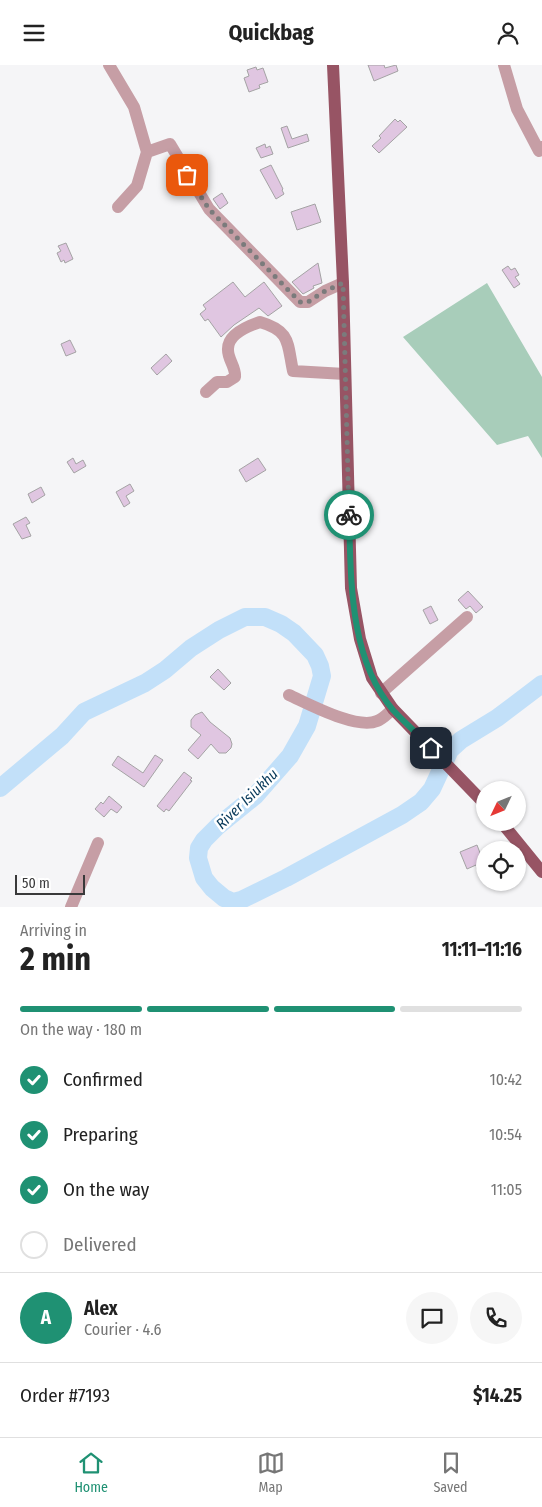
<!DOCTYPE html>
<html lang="en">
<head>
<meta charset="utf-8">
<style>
	body { margin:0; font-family:"Fira Sans Condensed",sans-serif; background:#f6f6f6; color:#222; height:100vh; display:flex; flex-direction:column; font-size:19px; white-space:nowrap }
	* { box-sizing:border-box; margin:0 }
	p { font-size:16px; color:#767676 }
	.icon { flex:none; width:28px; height:28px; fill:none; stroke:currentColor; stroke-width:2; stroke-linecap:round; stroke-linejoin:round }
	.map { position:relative; height:842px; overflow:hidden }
	.drawer { display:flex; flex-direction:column; background:#fff; flex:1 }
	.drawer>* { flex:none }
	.needle { width:32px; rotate:227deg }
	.fabs { position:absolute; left:476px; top:716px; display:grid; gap:10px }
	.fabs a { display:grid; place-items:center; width:50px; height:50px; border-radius:50%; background:#fff; box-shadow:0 1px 4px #0004; font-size:25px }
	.scale { position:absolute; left:15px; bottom:12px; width:70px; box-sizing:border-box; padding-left:5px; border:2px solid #39393a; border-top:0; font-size:14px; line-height:18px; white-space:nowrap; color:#39393a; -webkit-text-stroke:4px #fff; paint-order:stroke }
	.pin { position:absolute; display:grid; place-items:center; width:42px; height:42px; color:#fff; margin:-21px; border-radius:10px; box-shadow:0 2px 8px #0006 }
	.courier { position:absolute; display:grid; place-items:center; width:50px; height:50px; margin:-25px; border:4px solid #1f9173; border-radius:50%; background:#fff; color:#222; box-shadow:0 1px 6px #0007 }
	.head em { font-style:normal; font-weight:700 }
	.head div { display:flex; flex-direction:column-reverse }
	.head { display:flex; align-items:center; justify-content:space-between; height:85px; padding:0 20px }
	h1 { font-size:32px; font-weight:700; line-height:38px }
	.bar { display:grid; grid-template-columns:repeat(4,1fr); gap:8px 5px; align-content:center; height:60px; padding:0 20px }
	.bar i { height:6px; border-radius:4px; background:#e0e0e0 }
	.bar .selected { background:#1f9173 }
	.bar p { grid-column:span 4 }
	.line { display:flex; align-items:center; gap:12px; padding:0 20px; border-top:1px solid #e0e0e0 }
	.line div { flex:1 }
	.round { display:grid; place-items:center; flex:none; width:52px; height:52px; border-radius:26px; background:#f6f6f6 }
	ol { padding:0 20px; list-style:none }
	li { display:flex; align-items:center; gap:15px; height:55px }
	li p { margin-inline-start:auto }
	li .icon { padding:5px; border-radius:50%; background:#1f9173; color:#fff; stroke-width:4 }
	li:last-child { color:#767676 }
	li i { width:28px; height:28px; border:2px solid #e0e0e0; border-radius:50% }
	header { display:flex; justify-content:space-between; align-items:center; height:65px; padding:0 20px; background:#fff; font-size:22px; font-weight:700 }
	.tabs { display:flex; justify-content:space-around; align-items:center; height:70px; border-top:1px solid #e0e0e0; background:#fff; font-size:14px; color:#767676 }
	.tabs a { display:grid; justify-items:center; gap:2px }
	.tabs .selected { color:#1f9173 }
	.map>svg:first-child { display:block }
	.forest { fill:#a8cdba }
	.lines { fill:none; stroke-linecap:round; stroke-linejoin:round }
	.river { stroke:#c2e0f9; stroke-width:18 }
	.building { fill:#e0c6e1; stroke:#a4a3a4 }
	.minor { stroke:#c69ea5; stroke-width:12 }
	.major { stroke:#975464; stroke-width:12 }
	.done { stroke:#7b7b7c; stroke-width:5; stroke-dasharray:0 9 }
	.route { stroke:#1f9173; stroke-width:6 }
	.labels { text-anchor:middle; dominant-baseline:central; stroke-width:5; stroke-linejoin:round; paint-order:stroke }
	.water-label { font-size:15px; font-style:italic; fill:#07395a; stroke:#fff }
</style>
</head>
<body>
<header><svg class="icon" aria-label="menu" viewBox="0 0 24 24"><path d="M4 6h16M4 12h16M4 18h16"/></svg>Quickbag<svg class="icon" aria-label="person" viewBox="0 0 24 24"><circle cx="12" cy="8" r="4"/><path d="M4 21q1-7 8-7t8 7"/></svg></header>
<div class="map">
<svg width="542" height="842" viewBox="0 0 542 842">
	<rect width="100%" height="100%" fill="#f5f5f7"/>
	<!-- forest -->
	<path class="forest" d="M 487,218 L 542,312 L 542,393 L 528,371 L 497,380 L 403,272 Z"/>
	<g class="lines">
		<!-- river -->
		<path class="river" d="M 0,723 L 62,671 L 84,647 L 145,618 L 165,605 L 191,583 L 219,565 L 245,552 L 265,552 L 281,559 L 294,568 L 315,590 L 320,601 L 322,611 L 307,661 L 290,691 L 255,731 L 218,761 L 204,775 L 199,783 L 198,793 L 204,813 L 212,823 L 224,833 L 233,837 L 241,835 L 286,813 L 402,750 L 421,737 L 432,724 L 450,685 L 461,675 L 497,653 L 542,619"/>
	</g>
	<!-- building -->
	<path class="building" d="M 368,0 L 384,0 L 385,3 L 396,0 L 398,6 L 374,16 Z
		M 256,2 L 257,5 L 263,3 L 268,17 L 259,20 L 260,23 L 249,27 L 244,13 L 249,11 L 247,5 Z
		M 395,54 L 398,57 L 400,55 L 407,62 L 379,88 L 372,81 L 381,73 L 379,71 Z
		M 287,61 L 292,74 L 307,69 L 309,76 L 288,83 L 281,63 Z
		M 265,79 L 266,83 L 270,81 L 273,89 L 261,93 L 256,83 Z
		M 271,100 L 283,124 L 282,125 L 284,129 L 276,134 L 260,105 Z
		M 222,128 L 228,138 L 220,144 L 213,134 Z
		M 315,139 L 321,157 L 297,165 L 291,147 Z
		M 66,178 L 73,194 L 65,198 L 64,195 L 61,197 L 57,188 L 61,186 L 58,181 Z
		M 318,198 L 322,218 L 313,221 L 314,223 L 303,229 L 292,217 Z
		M 508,201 L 511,205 L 515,203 L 519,210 L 515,212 L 520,219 L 514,223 L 502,205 Z
		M 233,217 L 245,232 L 264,217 L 282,241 L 268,251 L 259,243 L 234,260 L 221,272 L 208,254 L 205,256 L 200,249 L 206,244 L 203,240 Z
		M 70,275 L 76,287 L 66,291 L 61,279 Z
		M 166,289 L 172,296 L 157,310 L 151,303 Z
		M 73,393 L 76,399 L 83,395 L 86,401 L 74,408 L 67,397 Z
		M 258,393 L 266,405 L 246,417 L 239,405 Z
		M 130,419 L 134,426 L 126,431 L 130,438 L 124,442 L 116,427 Z
		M 41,422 L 45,430 L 32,438 L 28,429 Z
		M 26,452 L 30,458 L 26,460 L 31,471 L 22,474 L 13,459 Z
		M 468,526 L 483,542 L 476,548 L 470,541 L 466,544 L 458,535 Z
		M 431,541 L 438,555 L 430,559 L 423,545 Z
		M 218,604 L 231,618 L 224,625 L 210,612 Z
		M 202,647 L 210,657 L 230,673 L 232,679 L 231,683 L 226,688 L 219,688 L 211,679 L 198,694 L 188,685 L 201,670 L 191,662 L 191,655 L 195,650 Z
		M 155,690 L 163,695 L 144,722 L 112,700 L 118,691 L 143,708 Z
		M 184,707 L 192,713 L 190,715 L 192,716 L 169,746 L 166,744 L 164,747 L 157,741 Z
		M 109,731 L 122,742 L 117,748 L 111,744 L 104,752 L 95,744 L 101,737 L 103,739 Z
		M 477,780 L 485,801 L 485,805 L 478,807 L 476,800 L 467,804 L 460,787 Z"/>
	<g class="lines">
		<!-- minor -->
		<path class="minor" d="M 109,0 L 134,42 L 147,87 L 137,121 L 118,142
			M 504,0 L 517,44 L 539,86 L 542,82
			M 147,87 L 170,79 L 209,144 L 300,237 L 308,237 L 325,226 L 343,218
			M 206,327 L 217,317 L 227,317 L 235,312 C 236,302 228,295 228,285 C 227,269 248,261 260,257 C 291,266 287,278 293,306 L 345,309
			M 381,628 L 467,552
			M 289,630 C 309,639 357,665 377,656 C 383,654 388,648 393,644
			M 71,842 L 98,778"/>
		<!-- major -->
		<path class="major" d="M 333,0 L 343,218 L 351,523 L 360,574 L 372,613 L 393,644 L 485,739
			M 502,758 L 542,807"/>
	</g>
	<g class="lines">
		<!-- done -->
		<path class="done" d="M 187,110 L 209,144 L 300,237 L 308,237 L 325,226 L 343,218 L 349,450"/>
		<!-- route -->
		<path class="route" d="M 349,450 C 351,514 349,593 393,645 C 405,658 419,670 431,683"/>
	</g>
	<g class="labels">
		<!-- water labels -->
		<g class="water-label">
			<text transform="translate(247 734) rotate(-44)">River Isiukhu</text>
		</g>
	</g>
</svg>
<div class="fabs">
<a><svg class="needle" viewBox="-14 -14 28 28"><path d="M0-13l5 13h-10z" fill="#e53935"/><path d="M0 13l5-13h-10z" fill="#767676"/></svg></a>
<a><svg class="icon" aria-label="locate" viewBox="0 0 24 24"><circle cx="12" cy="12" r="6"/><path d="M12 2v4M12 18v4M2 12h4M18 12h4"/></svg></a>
</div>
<div class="scale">50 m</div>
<div class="pin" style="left:187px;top:110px;background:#ea580c"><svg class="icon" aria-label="bag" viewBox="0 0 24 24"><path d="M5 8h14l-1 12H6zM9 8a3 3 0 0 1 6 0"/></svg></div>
<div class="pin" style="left:431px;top:683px;background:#1f2937"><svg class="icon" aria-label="home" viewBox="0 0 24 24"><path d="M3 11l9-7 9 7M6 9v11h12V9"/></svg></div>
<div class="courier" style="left:349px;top:450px"><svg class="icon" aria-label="bike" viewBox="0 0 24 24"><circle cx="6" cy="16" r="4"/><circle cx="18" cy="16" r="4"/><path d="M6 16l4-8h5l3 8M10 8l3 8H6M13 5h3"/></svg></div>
</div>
<section class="drawer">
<div class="head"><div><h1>2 min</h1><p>Arriving in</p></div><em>11:11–11:16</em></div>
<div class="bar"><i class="selected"></i><i class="selected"></i><i class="selected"></i><i></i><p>On the way · 180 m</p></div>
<ol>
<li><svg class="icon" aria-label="check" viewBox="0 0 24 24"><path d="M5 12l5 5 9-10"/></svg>Confirmed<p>10:42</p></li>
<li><svg class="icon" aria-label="check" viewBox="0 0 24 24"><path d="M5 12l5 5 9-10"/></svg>Preparing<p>10:54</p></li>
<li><svg class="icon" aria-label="check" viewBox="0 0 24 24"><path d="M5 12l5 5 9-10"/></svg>On the way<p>11:05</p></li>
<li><i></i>Delivered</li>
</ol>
<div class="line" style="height:90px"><b class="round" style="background:#1f9173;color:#fff">A</b><div><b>Alex</b><p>Courier · 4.6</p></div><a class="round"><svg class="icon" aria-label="chat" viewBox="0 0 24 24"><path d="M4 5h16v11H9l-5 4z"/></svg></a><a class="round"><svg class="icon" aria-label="phone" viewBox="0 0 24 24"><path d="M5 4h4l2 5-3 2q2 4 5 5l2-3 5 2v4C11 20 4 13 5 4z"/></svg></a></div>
<div class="line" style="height:65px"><div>Order #7193</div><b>$14.25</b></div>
</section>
<nav class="tabs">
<a class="selected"><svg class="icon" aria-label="home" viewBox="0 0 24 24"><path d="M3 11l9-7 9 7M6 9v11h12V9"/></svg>Home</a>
<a><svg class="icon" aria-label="map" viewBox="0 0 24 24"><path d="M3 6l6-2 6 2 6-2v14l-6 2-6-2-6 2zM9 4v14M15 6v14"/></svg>Map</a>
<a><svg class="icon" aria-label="saved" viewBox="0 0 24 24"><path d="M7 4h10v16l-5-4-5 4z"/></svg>Saved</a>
</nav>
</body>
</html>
